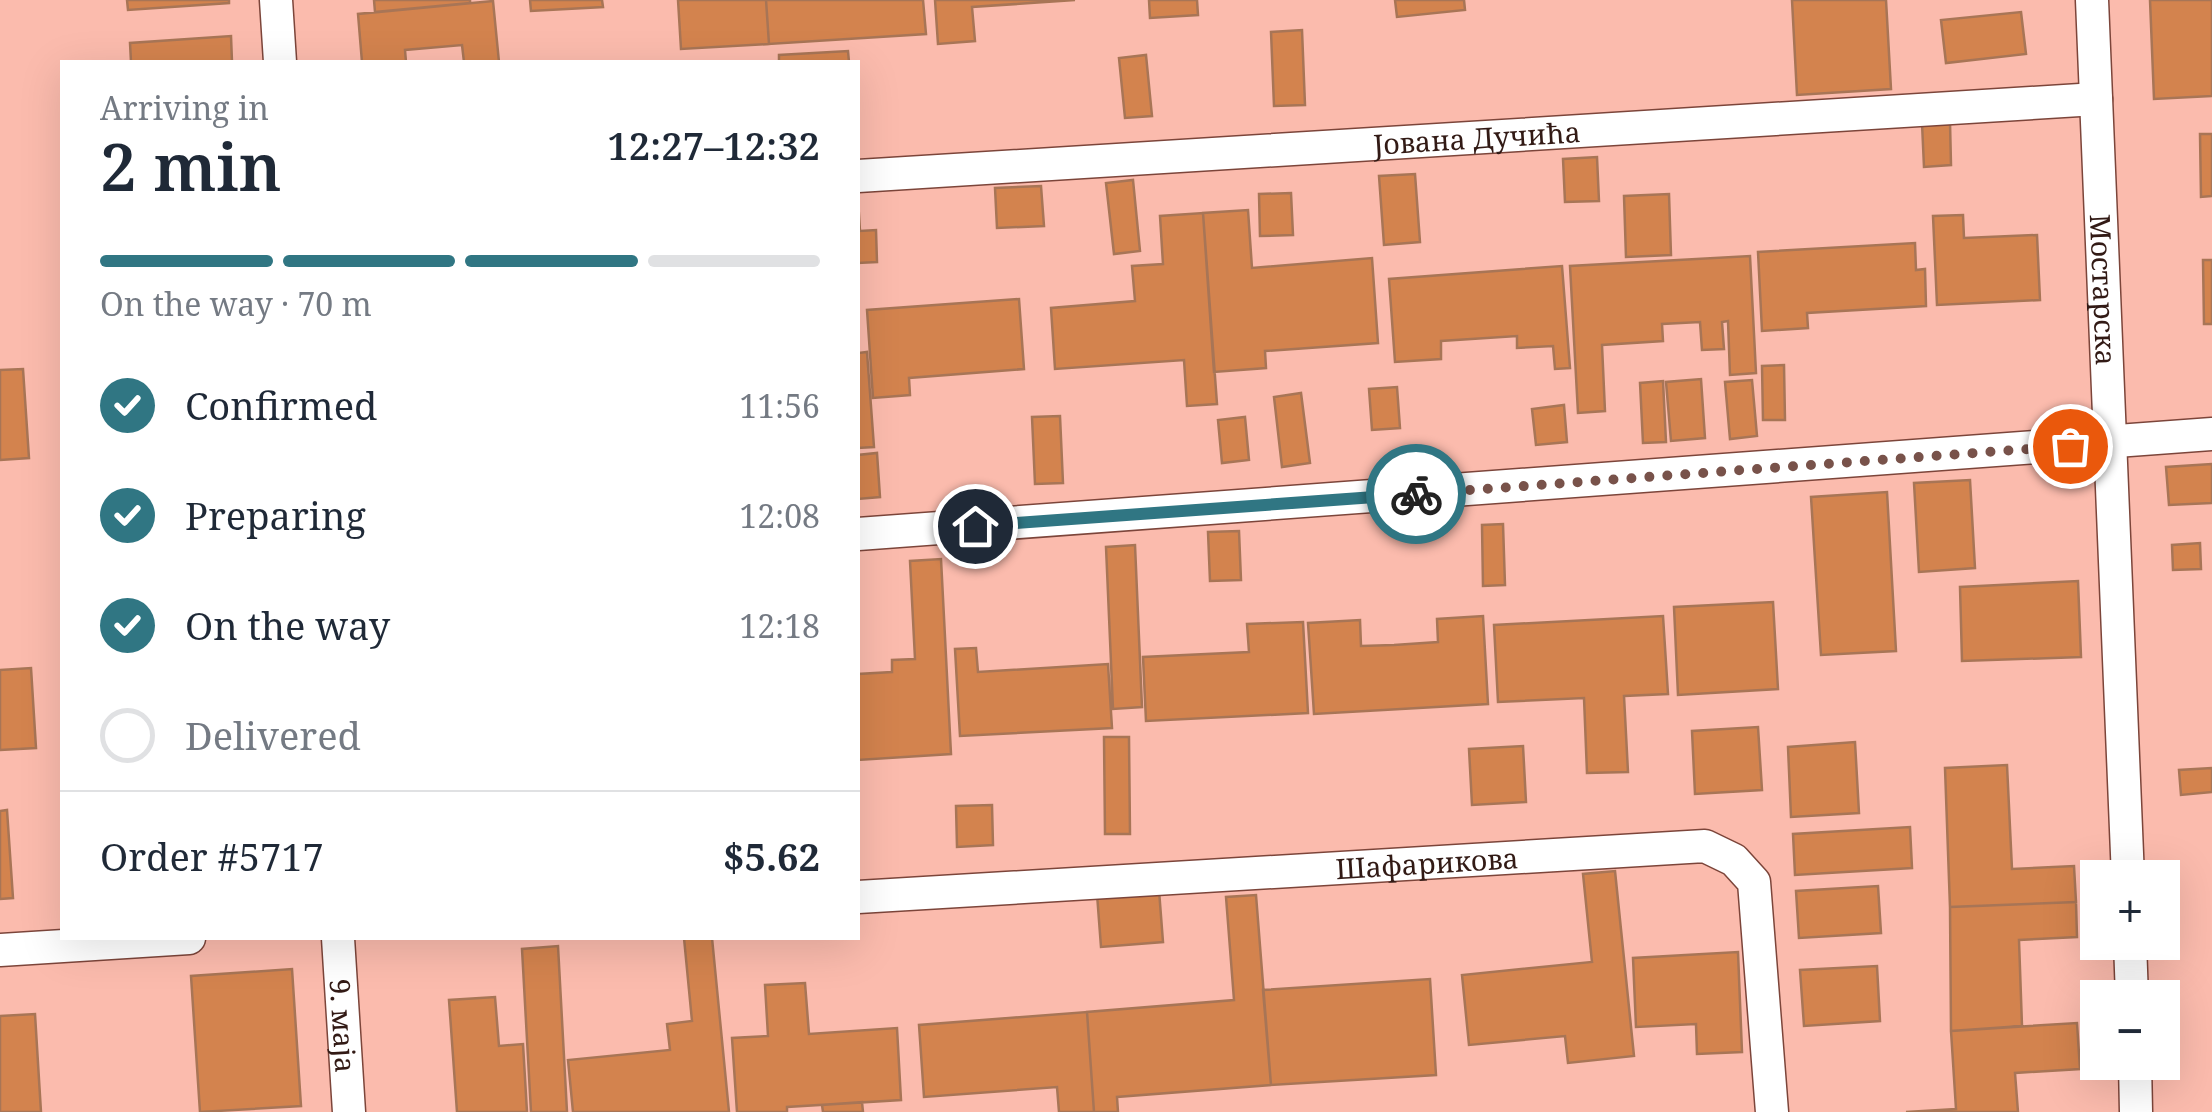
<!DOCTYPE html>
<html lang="en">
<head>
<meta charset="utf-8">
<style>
	body { margin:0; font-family:"Noto Serif",serif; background:#f2f2f3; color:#1f2937; height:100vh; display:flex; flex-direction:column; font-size:38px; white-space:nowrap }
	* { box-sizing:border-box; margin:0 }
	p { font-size:32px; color:#747a83 }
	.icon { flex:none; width:55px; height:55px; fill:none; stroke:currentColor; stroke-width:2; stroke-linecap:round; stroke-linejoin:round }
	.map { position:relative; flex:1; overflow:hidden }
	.drawer { position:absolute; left:60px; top:60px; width:800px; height:880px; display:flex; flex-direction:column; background:#fff; border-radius:0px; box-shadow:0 10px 40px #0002 }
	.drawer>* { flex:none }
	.controls { position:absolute; left:2080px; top:860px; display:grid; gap:20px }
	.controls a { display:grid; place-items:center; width:100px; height:100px; border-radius:0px; background:#fff; box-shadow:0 10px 40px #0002; font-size:50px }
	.pin { position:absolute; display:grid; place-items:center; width:85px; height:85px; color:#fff; margin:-42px; border:5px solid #fff; border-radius:50%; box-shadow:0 2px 10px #0007 }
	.courier { position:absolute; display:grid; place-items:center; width:100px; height:100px; margin:-50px; border:8px solid #307683; border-radius:50%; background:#fff; color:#222; box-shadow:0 2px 12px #0007 }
	.overview em { font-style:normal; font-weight:600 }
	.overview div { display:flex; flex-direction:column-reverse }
	.overview { display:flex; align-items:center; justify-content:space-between; height:170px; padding:0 40px }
	h1 { font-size:65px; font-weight:600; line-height:75px }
	.bar { display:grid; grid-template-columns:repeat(4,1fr); gap:15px 10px; align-content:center; height:120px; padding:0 40px }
	.bar i { height:12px; border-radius:8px; background:#e0e1e3 }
	.bar .selected { background:#307683 }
	.bar p { grid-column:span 4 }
	.line { display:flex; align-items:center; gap:25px; padding:0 40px; border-top:2px solid #e0e1e3 }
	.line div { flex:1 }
	ol { padding:0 40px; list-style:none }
	li { display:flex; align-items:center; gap:30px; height:110px }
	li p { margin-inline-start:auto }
	li .icon { padding:10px; border-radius:50%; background:#307683; color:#fff; stroke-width:4 }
	li:last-child { color:#747a83 }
	li i { width:55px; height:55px; border:5px solid #e0e1e3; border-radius:50% }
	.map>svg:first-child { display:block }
	.building { fill:#d3834e; stroke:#a87556; stroke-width:2.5 }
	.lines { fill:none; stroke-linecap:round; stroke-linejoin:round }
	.street-casing { stroke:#7c453a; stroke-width:35 }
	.street { stroke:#fff; stroke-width:32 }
	.done { stroke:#78524a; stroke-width:10; stroke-dasharray:0 18 }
	.route { stroke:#307683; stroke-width:12 }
	.labels { text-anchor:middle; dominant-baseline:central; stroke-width:10; stroke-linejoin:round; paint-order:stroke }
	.street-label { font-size:28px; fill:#321a15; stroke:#f7cfc6 }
</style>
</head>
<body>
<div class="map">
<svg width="2212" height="1112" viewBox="0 0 2212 1112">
	<rect width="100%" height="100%" fill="#fbbbad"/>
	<!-- building -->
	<path class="building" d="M 127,0 L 229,0 L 229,3 L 128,10 Z
		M 374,0 L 470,0 L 470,3 L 375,12 Z
		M 530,0 L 602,0 L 603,7 L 531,11 Z
		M 678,0 L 766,0 L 769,44 L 681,49 Z
		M 766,0 L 923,0 L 926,34 L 769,44 Z
		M 935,0 L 1075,0 L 972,7 L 975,41 L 938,44 Z
		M 1149,0 L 1197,0 L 1198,15 L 1150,18 Z
		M 1395,0 L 1464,0 L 1465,10 L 1397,17 Z
		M 1792,0 L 1886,0 L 1891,89 L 1797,95 Z
		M 2150,0 L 2212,0 L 2212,96 L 2154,99 Z
		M 493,1 L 499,62 L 464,62 L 462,45 L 405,50 L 406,62 L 362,62 L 358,14 Z
		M 2021,12 L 2026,54 L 1946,63 L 1941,20 Z
		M 1302,30 L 1305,105 L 1274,106 L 1271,32 Z
		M 231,36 L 232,62 L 131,62 L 130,43 Z
		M 848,51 L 849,62 L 779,62 L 779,55 Z
		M 1146,55 L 1152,116 L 1125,118 L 1119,58 Z
		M 1950,122 L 1951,165 L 1924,167 L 1922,123 Z
		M 2200,134 L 2212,134 L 2212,196 L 2201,197 Z
		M 1597,157 L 1599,201 L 1565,202 L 1563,159 Z
		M 1415,174 L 1420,242 L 1384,245 L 1379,176 Z
		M 1133,180 L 1140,251 L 1114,254 L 1106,183 Z
		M 1041,186 L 1044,226 L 997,228 L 995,188 Z
		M 1291,193 L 1293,235 L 1260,236 L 1259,194 Z
		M 1669,194 L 1671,255 L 1626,257 L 1624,196 Z
		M 858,199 L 860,231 L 876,230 L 877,262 L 858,263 Z
		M 1248,210 L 1252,268 L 1372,258 L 1378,343 L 1265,351 L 1266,368 L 1214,372 L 1203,213 Z
		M 1203,213 L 1217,404 L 1187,406 L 1184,360 L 1055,369 L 1051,308 L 1135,301 L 1132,266 L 1163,264 L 1160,216 Z
		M 1963,215 L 1964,238 L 2037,235 L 2040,300 L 1937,305 L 1933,216 Z
		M 1915,243 L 1916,270 L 1925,269 L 1926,306 L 1807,313 L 1808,328 L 1762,331 L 1758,252 Z
		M 1750,256 L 1756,373 L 1730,375 L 1728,321 L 1722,322 L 1724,349 L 1702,350 L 1700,322 L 1662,324 L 1663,341 L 1602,345 L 1605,411 L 1578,413 L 1570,266 Z
		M 2203,260 L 2212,260 L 2212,324 L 2204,324 Z
		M 1562,266 L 1570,368 L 1555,369 L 1553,346 L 1517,348 L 1517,336 L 1441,341 L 1441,359 L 1395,362 L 1389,279 Z
		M 1019,299 L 1024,369 L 909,378 L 910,395 L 873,398 L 867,310 Z
		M 867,352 L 874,447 L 858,448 L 858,353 Z
		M 1784,365 L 1785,420 L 1763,420 L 1762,366 Z
		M 23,369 L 29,458 L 0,460 L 0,370 Z
		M 1701,379 L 1705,438 L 1671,441 L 1666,382 Z
		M 1752,380 L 1757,436 L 1730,439 L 1725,382 Z
		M 1663,381 L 1666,442 L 1643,443 L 1640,383 Z
		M 1397,387 L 1400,428 L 1372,430 L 1369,389 Z
		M 1301,393 L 1310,463 L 1282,467 L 1274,397 Z
		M 1564,405 L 1567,442 L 1536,445 L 1532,409 Z
		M 1060,416 L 1063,483 L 1035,484 L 1032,417 Z
		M 1245,417 L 1249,460 L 1222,463 L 1218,420 Z
		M 877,453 L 880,497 L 858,499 L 858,455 Z
		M 2212,464 L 2212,503 L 2169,505 L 2166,467 Z
		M 1970,480 L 1975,568 L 1919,572 L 1914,483 Z
		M 1887,492 L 1896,651 L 1821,655 L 1811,497 Z
		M 1503,524 L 1505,585 L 1483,586 L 1482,525 Z
		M 1239,531 L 1241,580 L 1210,581 L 1208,532 Z
		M 2200,543 L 2201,569 L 2173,570 L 2172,545 Z
		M 1135,545 L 1142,707 L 1113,709 L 1106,547 Z
		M 941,559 L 951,754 L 858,760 L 858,674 L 892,672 L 892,660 L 915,659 L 910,561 Z
		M 2078,581 L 2081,657 L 1962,661 L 1960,587 Z
		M 1773,602 L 1778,689 L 1678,695 L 1674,607 Z
		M 1483,616 L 1488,704 L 1314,714 L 1308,623 L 1360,620 L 1361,646 L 1394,645 L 1438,642 L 1437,619 Z
		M 1663,616 L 1668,694 L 1624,696 L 1628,772 L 1587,773 L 1584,698 L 1498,702 L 1494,625 Z
		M 1303,622 L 1308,713 L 1146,721 L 1143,657 L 1249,652 L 1247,624 Z
		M 976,648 L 978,672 L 1108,664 L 1112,728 L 960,736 L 955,649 Z
		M 31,668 L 36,748 L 0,750 L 0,670 Z
		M 1758,727 L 1762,790 L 1695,794 L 1692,731 Z
		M 1104,737 L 1129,737 L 1130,834 L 1105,834 Z
		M 1855,742 L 1859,813 L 1791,817 L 1788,747 Z
		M 1523,746 L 1526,802 L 1472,805 L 1469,749 Z
		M 2007,765 L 2012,869 L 2074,866 L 2076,902 L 1950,907 L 1945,768 Z
		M 2212,768 L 2212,792 L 2181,795 L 2179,770 Z
		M 992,805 L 993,845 L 957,847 L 956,806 Z
		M 7,810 L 13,898 L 0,899 L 0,811 Z
		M 1910,827 L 1912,868 L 1795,875 L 1793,834 Z
		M 1615,871 L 1634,1056 L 1568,1063 L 1565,1036 L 1469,1045 L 1462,975 L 1592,962 L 1583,874 Z
		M 1878,886 L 1881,933 L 1799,938 L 1796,891 Z
		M 1159,890 L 1163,942 L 1101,947 L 1097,894 Z
		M 1256,895 L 1271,1085 L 1117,1097 L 1118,1112 L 1094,1112 L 1087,1012 L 1234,1000 L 1226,897 Z
		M 2076,902 L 2077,937 L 2019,940 L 2022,1026 L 1951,1031 L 1950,907 Z
		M 684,938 L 712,938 L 729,1112 L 573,1112 L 568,1060 L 670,1050 L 667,1024 L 692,1021 Z
		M 558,946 L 567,1112 L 531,1112 L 522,949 Z
		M 1738,952 L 1742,1052 L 1697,1054 L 1696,1024 L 1636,1027 L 1633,958 Z
		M 1877,966 L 1880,1021 L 1804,1026 L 1800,970 Z
		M 292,969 L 301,1106 L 200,1112 L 191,976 Z
		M 1430,979 L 1436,1075 L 1271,1085 L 1263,990 Z
		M 805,983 L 809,1034 L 897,1028 L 901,1100 L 787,1107 L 787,1112 L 737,1112 L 732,1038 L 768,1036 L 765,985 Z
		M 495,997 L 499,1046 L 523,1044 L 527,1112 L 457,1112 L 449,1000 Z
		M 1087,1012 L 1094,1112 L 1059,1112 L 1057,1087 L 924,1097 L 919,1025 Z
		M 35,1014 L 41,1112 L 0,1112 L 0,1016 Z
		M 2077,1023 L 2080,1069 L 2015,1073 L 2018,1112 L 1906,1112 L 1956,1109 L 1951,1031 Z
		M 862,1102 L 863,1112 L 823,1112 L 822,1105 Z"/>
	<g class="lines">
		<defs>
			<g id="street">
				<path d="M 276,0 L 280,62"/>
				<path id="s1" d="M 2092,0 L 2128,878"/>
				<path id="s2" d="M 858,176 L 2096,99"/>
				<path d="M 858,534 L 2212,434"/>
				<path id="s3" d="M 858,897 L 1705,846 L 1734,860 L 1754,882 L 1772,1112"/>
				<path id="s4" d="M 338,938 L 349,1112"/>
				<path d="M 2130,942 L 2132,998"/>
				<path d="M 0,950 L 189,938"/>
				<path d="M 2135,1062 L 2136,1112"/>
			</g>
		</defs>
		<!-- street casing -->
		<use href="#street" class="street-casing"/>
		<!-- street -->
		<use href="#street" class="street"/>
	</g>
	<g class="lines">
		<!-- done -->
		<path class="done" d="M 1416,494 L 2070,446"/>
		<!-- route -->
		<path class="route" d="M 975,526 L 1416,494"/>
	</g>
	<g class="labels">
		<!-- street labels -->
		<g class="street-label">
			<text stroke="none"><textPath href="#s2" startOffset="620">Јована Дучића</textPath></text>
			<text stroke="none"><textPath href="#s1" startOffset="290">Мостарска</textPath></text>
			<text stroke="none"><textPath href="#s3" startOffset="570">Шафарикова</textPath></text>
			<text stroke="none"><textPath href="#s4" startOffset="88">9. маја</textPath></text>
		</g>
	</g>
</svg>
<div class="controls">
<a>+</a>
<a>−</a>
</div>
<div class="pin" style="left:2070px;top:446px;background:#ea580c"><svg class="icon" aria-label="bag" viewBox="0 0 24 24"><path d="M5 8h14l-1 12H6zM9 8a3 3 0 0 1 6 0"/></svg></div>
<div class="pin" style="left:975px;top:526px;background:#1f2937"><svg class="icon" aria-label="home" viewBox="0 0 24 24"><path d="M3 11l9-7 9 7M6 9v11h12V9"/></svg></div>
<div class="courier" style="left:1416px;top:494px"><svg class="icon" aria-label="bike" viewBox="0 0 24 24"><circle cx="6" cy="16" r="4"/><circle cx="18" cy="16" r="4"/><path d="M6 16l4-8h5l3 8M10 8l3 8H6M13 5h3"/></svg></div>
<section class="drawer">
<div class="overview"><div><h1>2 min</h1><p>Arriving in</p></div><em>12:27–12:32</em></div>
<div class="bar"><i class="selected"></i><i class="selected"></i><i class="selected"></i><i></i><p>On the way · 70 m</p></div>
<ol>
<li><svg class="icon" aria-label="check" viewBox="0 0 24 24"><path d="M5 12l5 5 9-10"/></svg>Confirmed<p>11:56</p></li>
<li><svg class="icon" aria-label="check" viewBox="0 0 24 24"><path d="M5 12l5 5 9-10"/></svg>Preparing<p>12:08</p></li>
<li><svg class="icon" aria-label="check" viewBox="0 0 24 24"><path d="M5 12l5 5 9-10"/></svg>On the way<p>12:18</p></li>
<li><i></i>Delivered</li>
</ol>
<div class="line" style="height:130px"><div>Order #5717</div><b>$5.62</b></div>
</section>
</div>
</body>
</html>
